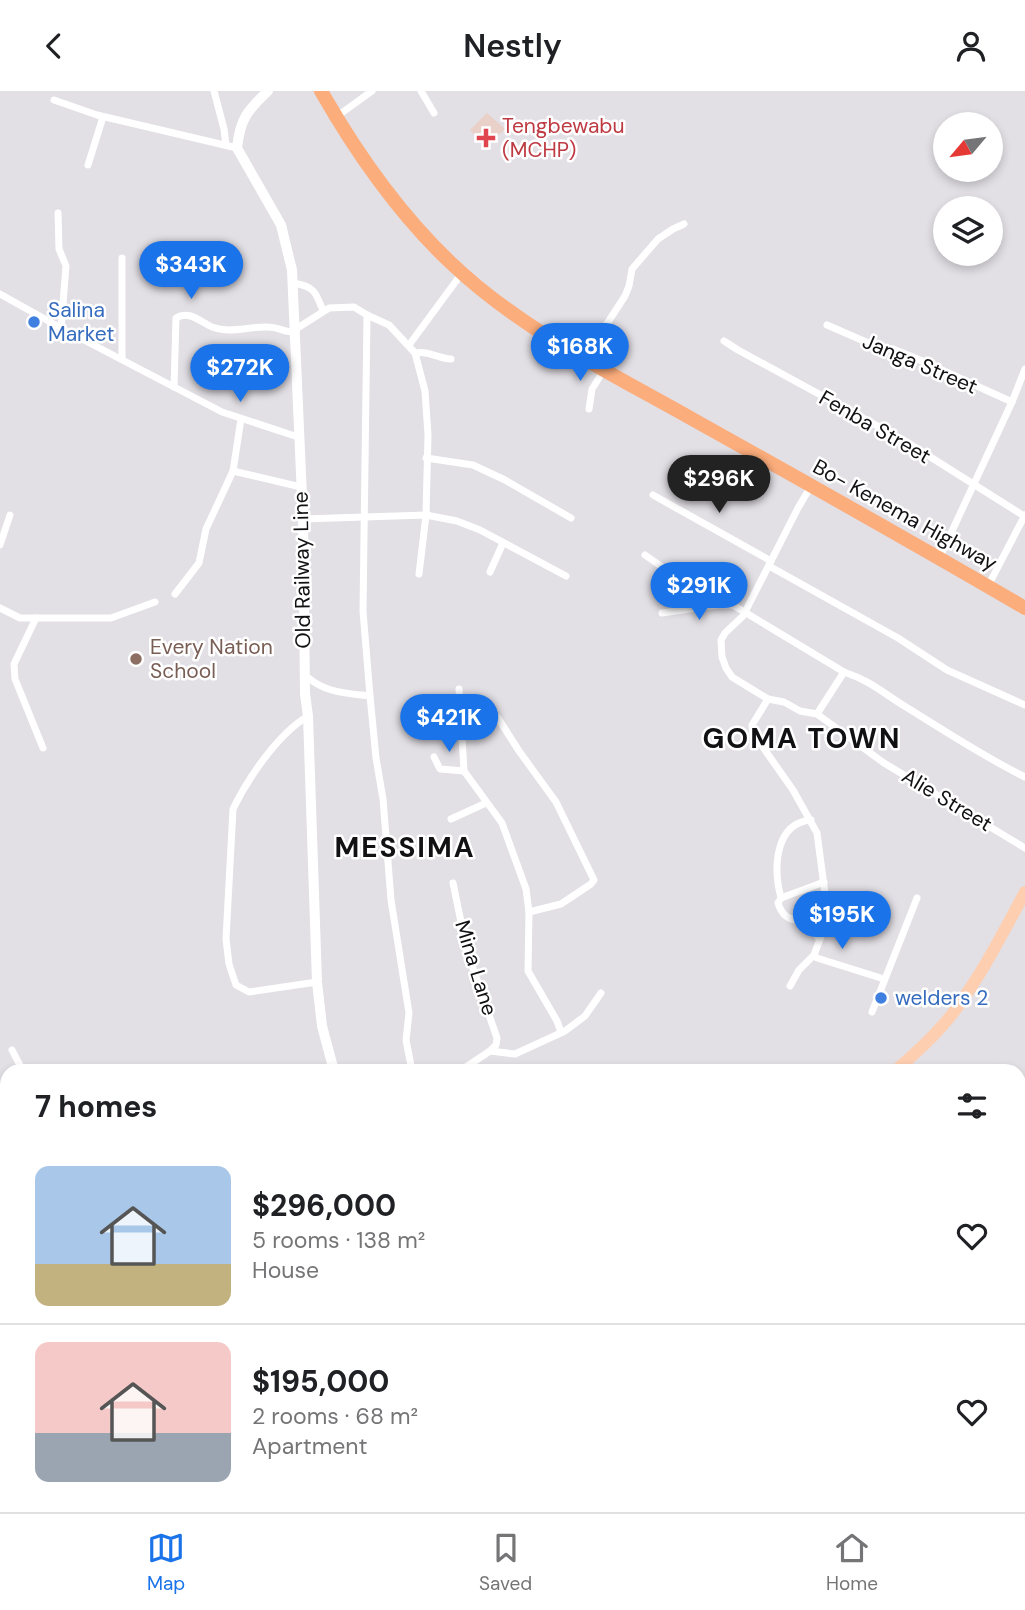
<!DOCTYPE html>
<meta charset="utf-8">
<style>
body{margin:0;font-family:"DM Sans",sans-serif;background:#f6f6f6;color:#202124;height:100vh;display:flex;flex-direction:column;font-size:26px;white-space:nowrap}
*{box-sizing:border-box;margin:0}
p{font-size:23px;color:#757577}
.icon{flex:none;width:38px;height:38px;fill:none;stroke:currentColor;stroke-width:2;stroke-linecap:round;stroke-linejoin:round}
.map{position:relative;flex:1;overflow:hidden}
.sheet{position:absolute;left:0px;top:973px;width:1026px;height:448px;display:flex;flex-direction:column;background:#fff;border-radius:21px 21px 0 0;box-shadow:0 4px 10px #0003}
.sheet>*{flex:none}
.needle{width:46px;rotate:241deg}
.buttons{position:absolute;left:933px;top:21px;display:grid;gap:14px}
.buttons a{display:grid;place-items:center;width:70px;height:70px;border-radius:50%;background:#fff;box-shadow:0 4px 10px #0003;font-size:35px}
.price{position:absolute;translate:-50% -60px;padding:0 16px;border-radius:24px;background:#1a73e8;color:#fff;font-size:23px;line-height:46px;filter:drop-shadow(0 2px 4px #0008)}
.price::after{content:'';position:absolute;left:50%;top:42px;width:21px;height:16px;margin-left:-10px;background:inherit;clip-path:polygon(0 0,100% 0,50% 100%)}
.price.current{background:#222;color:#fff}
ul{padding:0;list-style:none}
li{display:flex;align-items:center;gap:21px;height:175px;padding:0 35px}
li+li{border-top:2px solid #e0e0e0}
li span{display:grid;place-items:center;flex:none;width:196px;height:140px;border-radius:14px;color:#555}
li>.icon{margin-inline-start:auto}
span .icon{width:84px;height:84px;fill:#fffc;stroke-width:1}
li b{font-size:30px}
h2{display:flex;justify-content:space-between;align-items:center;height:84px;padding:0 35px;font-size:30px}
header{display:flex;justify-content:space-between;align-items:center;height:91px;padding:0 35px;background:#fff;font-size:32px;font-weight:600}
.menu{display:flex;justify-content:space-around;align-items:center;height:98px;border-top:2px solid #e0e0e0;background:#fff;font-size:19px;color:#757577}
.menu a{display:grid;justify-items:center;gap:4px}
.menu .current{color:#1a73e8}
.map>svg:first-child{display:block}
.medical{fill:#e9d0c9}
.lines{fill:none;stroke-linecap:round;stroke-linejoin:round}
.street{stroke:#fff;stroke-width:7}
.secondary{stroke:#fff;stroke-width:10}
.primary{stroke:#fdceb0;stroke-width:12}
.highway{stroke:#fcad7c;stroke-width:14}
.health-dot{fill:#e0444e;stroke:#fff;stroke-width:2.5}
.shop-dot{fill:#3f7fe0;stroke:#fff;stroke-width:2.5}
.education-dot{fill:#8d6e63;stroke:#fff;stroke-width:2.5}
.labels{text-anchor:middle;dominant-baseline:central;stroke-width:5;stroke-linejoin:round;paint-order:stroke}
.health-label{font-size:21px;fill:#be3a42;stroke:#fff;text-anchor:start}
.shop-label{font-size:21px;fill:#366cbe;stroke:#fff;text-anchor:start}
.street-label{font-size:21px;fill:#111012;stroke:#fff}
.education-label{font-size:21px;fill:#785e54;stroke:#fff;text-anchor:start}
.district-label{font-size:28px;font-weight:bold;letter-spacing:2px;fill:#111012;stroke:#fff}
</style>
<header><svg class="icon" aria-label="back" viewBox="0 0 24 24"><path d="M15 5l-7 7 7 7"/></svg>Nestly<svg class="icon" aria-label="person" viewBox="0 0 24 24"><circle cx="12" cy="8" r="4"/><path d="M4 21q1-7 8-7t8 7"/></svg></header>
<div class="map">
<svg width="1025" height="1421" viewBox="0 0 1025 1421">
<rect width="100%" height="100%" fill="#e2dfe5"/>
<path class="medical" d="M 487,22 L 505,38 L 485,56 L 470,39 Z"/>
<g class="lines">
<g class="street">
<path d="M 214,0 L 224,38 L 226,54"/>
<path d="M 421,0 L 434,22"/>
<path d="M 54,9 L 97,24 L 237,57"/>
<path d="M 336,26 L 372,0"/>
<path d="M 88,74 L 103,26"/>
<path d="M 58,122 L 59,158 L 66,175 L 61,237"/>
<path d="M 293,192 C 314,195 316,201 323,220"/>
<path d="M 0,203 L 61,237 L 222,321 L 298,346"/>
<path d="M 827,234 L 880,257 L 893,258 L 920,269 L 1012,311 L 939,468"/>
<path d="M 296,238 L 329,217 L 354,216 L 367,224 L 389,234 L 415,262 L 425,300 L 428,344 L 426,424 L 419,483"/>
<path d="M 724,250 L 738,259 L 905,350 L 1024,425"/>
<path d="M 409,254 L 462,182"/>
<path d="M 573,260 L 597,248 L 625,205 L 629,195 L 632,178 L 658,148 L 673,138 L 684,133"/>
<path d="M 415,262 C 429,259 438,268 451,268"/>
<path d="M 122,268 L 122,167"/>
<path d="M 174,296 L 176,227 C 189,219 199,230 212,236 C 230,243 249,235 268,236 C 278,236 286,242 296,241"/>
<path d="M 1012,311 L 1025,278"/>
<path d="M 589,318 L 592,298 L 604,279"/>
<path d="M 426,367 L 473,374 L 505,389 L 571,427"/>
<path d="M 233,380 L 301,396"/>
<path d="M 811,395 L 798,417 L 743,525 L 725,542 L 721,549 L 722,566 L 726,577 L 732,586 L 768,608 L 784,611 L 800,620 L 817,623 L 884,672 L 1025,757"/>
<path d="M 653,404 L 771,470"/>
<path d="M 303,428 L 426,424 L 457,430 L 480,439 L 566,485"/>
<path d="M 0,454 L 10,424"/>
<path d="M 645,464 L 675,485 L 703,496 L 844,581"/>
<path d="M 769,475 L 898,547 L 947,579 L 1025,614"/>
<path d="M 490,481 L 503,452"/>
<path d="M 988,495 L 1025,424"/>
<path d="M 175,503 L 199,472 L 206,438 L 233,380 L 241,328"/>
<path d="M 0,517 L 20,527 L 111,527 L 155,511"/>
<path d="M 662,522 L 717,514 L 734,514"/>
<path d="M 36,527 L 14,573 L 15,588 L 43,657"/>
<path d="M 305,584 C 324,602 346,602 370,605 L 363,520 L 367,224"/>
<path d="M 459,598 L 464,680 L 502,732 L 526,798 L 529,821 L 528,880 L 557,930 L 561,941"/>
<path d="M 370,605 L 376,667 L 383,708 L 391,809 L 409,922 L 406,949 L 412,980"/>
<path d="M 768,608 L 752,634 L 753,642 L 793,699 L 817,742 L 826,810 L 824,837 L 814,864 L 817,867 L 884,888"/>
<path d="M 817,623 L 844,581 C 871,590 883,602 906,616 C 945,640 984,666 1025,686"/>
<path d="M 308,625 C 278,643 248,687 233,718 L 226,848 L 229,873 L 236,894 L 249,901 L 317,891"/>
<path d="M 498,627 L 519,660 L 556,711 L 594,789 L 591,793 L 561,813 L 529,821"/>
<path d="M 434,666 L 440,678 L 464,680"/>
<path d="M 451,728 L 486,712"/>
<path d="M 824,791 L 781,807 L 778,812 C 785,836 809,831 825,820"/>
<path d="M 453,792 L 467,860 L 497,947 L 496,954 L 490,960"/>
<path d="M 781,807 C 773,780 774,732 811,729"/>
<path d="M 803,830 L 820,848"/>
<path d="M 790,895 L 799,879 L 814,864"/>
<path d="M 872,921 L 917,807"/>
<path d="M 12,959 L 23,980"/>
<path d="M 460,980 L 490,960 L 515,963 L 565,940 L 585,925 L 601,902"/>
<path d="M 1018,989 L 1020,989"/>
<path d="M 0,1109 L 7,1110"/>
<path d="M 1018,1159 L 1025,1155"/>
<path d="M 1018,1235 L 1025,1231"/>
<path d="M 0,1274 L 7,1272"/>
<path d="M 1018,1306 L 1025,1302"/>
<path d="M 1018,1378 L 1025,1374"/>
<path d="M 321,1414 L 328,1421"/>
<path d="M 671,1414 L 676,1421"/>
<path d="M 1006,1414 L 1011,1421"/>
<path d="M 137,1421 L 145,1414"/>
<path d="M 250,1421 L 255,1414"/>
<path d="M 434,1421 L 444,1414"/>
<path d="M 536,1421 L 547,1414"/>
<path d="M 644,1421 L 655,1414"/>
<path d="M 747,1421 L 758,1414"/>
<path d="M 847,1421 L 859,1414"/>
<path d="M 956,1421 L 966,1414"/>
</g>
<g class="secondary">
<path d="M 268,0 C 247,20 240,28 237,57 L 281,134 L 292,179 L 303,428 L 305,603 L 308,625 L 317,891 L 322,935 L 334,980"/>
<path d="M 383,1421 L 386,1414"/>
</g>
<g class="primary">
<path d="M 895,980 C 916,962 936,944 953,922 C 981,885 1003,842 1025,801"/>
<path d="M 355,1421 L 361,1414"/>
</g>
<path class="highway" d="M 321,0 C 357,63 398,122 451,172 C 521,239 611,282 694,329 C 805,391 916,453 1025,517"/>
</g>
<path class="health-dot" d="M482.5 36.5h7v7h7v7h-7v7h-7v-7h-7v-7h7z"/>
<g class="shop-dot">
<circle cx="34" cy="231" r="7"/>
<circle cx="881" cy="907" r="7"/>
</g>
<circle class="education-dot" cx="136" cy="568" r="7"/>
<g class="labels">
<g class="health-label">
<text x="502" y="35">Tengbewabu<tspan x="502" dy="24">(MCHP)</tspan></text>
</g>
<g class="shop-label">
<text x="48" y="219">Salina<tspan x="48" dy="24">Market</tspan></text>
<text x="895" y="907">welders 2</text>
</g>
<g class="street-label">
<text transform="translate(920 273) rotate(23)">Janga Street</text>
<text transform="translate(875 336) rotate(30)">Fenba Street</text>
<text transform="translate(905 424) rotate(29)">Bo- Kenema Highway</text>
<text transform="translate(302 479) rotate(-91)">Old Railway Line</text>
<text transform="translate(947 709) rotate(31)">Alie Street</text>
<text transform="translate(476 877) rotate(73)">Mina Lane</text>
</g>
<g class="education-label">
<text x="150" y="556">Every Nation<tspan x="150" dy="24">School</tspan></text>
</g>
<g class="district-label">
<text x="802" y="647">GOMA TOWN</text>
<text x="405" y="756">MESSIMA</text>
</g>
</g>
</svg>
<div class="buttons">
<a><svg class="needle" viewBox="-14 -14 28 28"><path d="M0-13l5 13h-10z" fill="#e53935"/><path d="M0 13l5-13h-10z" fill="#757577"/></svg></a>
<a><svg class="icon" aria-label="layers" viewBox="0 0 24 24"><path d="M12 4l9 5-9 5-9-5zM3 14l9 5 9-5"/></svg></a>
</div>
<b class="price" style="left:191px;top:210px">$343K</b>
<b class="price" style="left:580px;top:292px">$168K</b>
<b class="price" style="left:240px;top:313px">$272K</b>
<b class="price current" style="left:719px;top:424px">$296K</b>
<b class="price" style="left:699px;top:531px">$291K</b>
<b class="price" style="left:449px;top:663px">$421K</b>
<b class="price" style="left:842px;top:860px">$195K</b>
<section class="sheet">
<h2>7 homes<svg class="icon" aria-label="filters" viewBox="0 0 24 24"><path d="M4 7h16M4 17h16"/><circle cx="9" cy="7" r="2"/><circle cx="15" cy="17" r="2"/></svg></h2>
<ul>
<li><span style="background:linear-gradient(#a9c7e8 70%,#c2b280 0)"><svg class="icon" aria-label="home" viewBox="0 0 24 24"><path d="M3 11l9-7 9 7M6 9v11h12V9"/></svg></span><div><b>$296,000</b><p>5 rooms · 138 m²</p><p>House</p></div><svg class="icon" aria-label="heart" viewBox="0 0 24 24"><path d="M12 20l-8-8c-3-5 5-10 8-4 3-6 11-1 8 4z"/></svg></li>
<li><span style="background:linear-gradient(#f6c9c9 65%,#9aa5b1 0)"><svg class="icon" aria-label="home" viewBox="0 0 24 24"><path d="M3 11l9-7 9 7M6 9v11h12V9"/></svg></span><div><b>$195,000</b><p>2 rooms · 68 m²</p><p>Apartment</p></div><svg class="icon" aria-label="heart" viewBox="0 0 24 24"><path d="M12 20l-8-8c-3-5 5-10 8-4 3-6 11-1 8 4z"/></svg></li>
</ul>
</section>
</div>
<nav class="menu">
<a class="current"><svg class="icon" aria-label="map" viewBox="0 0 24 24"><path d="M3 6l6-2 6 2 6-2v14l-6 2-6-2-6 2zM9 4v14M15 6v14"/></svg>Map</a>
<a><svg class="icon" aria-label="saved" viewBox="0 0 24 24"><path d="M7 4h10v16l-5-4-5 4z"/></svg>Saved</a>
<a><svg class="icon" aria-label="home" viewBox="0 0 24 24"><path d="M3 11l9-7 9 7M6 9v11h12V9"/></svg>Home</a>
</nav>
